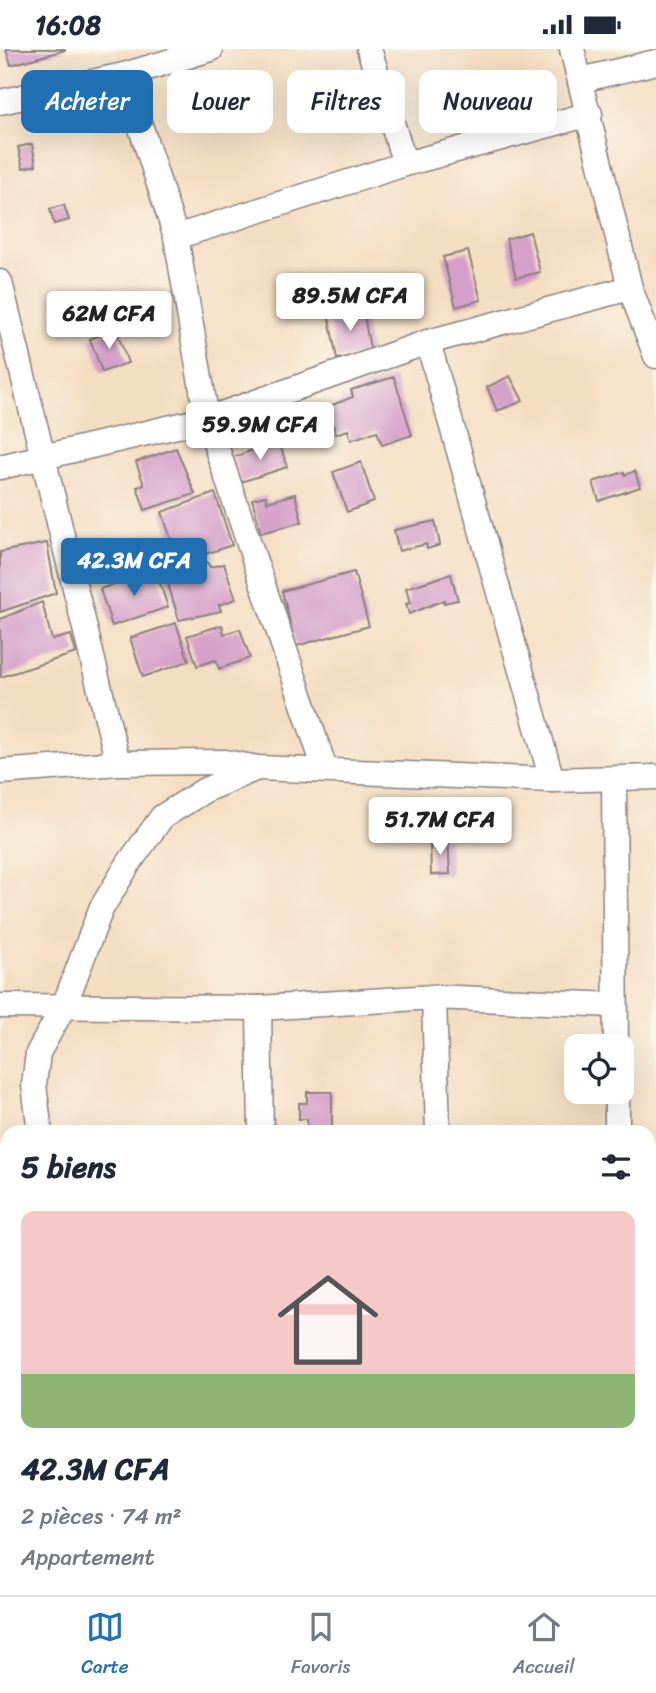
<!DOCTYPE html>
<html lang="fr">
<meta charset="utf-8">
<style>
body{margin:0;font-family:Sriracha,sans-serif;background:#f2f2f3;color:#1f2937;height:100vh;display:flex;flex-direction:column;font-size:26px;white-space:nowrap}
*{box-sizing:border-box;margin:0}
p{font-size:23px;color:#747a83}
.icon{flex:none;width:38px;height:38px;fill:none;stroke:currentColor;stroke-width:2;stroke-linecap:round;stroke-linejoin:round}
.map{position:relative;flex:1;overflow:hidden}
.side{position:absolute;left:0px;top:1076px;width:656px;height:471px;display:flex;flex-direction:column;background:#fff;border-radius:21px 21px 0 0;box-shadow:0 7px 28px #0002}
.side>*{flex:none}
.hud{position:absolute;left:21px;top:21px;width:614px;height:63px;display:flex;gap:14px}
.controls{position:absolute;left:564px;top:985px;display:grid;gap:14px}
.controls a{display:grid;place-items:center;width:70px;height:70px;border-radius:14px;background:#fff;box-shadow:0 7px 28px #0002;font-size:35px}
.price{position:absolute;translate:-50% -60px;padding:0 16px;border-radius:7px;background:#fff;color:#222;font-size:23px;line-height:46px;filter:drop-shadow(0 2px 4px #0008)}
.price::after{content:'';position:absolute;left:50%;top:42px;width:21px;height:16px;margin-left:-10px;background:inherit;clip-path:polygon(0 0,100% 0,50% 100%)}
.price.active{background:#1f6fb2;color:#fff}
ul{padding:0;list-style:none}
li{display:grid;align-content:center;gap:14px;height:371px;padding:0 21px}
li span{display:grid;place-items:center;height:217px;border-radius:14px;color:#555}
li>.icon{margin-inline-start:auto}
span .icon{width:126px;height:126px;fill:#fffc;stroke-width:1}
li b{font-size:30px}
h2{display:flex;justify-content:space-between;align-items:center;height:84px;padding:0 21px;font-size:30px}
.chip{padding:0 24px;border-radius:14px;background:#fff;box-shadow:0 7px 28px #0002;font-size:24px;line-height:63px}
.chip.active{background:#1f6fb2;color:#fff}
.status{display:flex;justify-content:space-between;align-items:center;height:49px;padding:0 35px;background:#fff;direction:ltr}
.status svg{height:19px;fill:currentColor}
.menu{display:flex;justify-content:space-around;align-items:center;height:98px;border-top:2px solid #e0e1e3;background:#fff;font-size:19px;color:#747a83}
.menu a{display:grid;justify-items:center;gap:4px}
.menu .active{color:#1f6fb2}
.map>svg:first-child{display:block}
.building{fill:#d49fc9}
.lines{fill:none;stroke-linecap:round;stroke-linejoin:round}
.minor-casing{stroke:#8b807e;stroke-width:27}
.minor{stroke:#fff;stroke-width:24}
</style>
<div class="status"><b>16:08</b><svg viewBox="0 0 49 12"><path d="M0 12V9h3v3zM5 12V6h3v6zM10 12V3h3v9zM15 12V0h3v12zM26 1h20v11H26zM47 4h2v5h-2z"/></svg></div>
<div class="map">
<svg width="656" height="1546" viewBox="0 0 656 1546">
<rect width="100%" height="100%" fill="#fbf7ec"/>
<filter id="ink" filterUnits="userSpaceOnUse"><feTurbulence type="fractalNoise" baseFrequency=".0143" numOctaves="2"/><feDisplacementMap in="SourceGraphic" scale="14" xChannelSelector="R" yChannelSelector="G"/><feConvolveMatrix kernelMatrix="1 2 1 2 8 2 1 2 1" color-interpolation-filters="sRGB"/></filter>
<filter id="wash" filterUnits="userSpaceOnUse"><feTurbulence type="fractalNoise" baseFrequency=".00686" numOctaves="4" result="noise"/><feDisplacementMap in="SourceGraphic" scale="28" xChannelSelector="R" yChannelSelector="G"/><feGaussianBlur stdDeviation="1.57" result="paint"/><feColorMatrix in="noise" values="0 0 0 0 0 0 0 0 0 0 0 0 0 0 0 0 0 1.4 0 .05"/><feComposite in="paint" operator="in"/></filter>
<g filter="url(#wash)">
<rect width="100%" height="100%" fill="#f4dec2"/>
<g id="blocks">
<g class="building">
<path d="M 6,0 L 65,0 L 65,1 L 11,16 Z"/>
<path d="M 32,95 L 36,116 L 23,119 L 18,98 Z"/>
<path d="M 64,156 L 69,171 L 54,175 L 50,160 Z"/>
<path d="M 530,183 L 540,223 L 516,229 L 506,190 Z"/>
<path d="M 468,202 L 481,251 L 456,258 L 443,208 Z"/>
<path d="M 362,257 L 371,304 L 337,310 L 328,264 Z"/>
<path d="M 116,280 L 128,314 L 102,323 L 90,290 Z"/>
<path d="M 510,327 L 523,352 L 497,362 L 487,338 Z"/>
<path d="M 394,328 L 412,386 L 382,396 L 377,382 L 351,391 L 348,381 L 336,385 L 327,358 L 353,348 L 351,341 Z"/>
<path d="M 279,392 L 287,418 L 241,433 L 233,408 Z"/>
<path d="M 176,399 L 195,445 L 145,461 L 137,438 L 144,436 L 136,413 Z"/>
<path d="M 361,413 L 374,453 L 347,463 L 333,423 Z"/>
<path d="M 635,422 L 640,438 L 599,452 L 593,433 L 624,423 L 625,426 Z"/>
<path d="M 215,444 L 232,496 L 179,514 L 162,463 Z"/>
<path d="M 295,445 L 302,473 L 261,484 L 252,450 L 266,447 L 267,453 Z"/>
<path d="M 435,472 L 440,496 L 427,500 L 426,495 L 399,502 L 394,481 Z"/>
<path d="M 47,494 L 56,544 L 0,563 L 0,503 Z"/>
<path d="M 207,513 L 210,518 L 224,515 L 236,550 L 219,556 L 221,562 L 179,571 L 166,528 Z"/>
<path d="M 155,521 L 168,558 L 112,577 L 100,540 Z"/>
<path d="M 354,523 L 369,577 L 296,597 L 282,542 Z"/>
<path d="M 451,525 L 458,551 L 444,554 L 444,551 L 409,565 L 406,555 L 410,554 L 406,539 Z"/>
<path d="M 42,553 L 52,591 L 71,586 L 76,604 L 1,628 L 0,570 Z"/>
<path d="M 176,574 L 189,612 L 143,628 L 130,589 Z"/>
<path d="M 222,576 L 224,585 L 240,580 L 250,609 L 219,620 L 216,611 L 197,617 L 187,587 Z"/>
<path d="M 448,789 L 450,825 L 431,826 L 430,790 Z"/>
<path d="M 307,1043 L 332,1043 L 332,1083 L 307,1083 L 307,1070 L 299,1070 L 299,1054 L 307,1054 Z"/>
</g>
</g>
</g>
<g filter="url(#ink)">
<use href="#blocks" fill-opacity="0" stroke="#8b807e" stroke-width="2"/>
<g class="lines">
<g class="minor-casing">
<g id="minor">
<path d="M 369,0 L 405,115"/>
<path d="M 572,0 L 630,239 L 656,307"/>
<path d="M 124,26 L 176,188 L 207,370 L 325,720"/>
<path d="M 581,31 L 656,13"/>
<path d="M 0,53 L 124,26 L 211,0"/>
<path d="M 176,188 L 405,115 L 590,65"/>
<path d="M 0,233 L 118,714"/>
<path d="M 428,293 L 552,731"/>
<path d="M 0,418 L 207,370 L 428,293 L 630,239"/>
<path d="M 0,723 L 118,714 L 225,713 L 258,719 L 552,731 L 656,728"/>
<path d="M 614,730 L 616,998"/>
<path d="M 434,948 L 438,1083"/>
<path d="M 0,957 L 259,959 L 434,948 L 615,956"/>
<path d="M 259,959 L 261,1083"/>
<path d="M 617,1043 L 617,1083"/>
<path d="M 40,1083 L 34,1036 L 38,1004 L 64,957 L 101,860 L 129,814 L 162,768 L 205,741 L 257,719"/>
<path d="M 649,1146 L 656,1146"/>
<path d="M 0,1157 L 7,1157"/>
<path d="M 0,1369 L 7,1368"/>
<path d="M 649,1369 L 656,1369"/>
<path d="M 426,1546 L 427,1540"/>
</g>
</g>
<use href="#minor" class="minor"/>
</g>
</g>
</svg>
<div class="controls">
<a><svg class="icon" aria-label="locate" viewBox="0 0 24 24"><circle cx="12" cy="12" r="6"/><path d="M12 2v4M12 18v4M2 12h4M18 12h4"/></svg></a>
</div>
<b class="price" style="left:350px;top:284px">89.5M CFA</b>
<b class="price" style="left:109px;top:302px">62M CFA</b>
<b class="price" style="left:260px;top:413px">59.9M CFA</b>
<b class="price active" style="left:134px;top:549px">42.3M CFA</b>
<b class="price" style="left:440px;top:808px">51.7M CFA</b>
<div class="hud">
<a class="chip active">Acheter</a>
<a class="chip">Louer</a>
<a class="chip">Filtres</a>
<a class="chip">Nouveau</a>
</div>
<section class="side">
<h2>5 biens<svg class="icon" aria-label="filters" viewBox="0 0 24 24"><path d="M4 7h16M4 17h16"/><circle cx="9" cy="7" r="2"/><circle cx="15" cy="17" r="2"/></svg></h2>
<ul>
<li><span style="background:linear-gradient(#f6c9c9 75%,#8fb573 0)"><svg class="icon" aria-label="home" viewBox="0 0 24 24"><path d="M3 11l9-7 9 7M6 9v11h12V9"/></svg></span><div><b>42.3M CFA</b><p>2 pièces · 74 m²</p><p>Appartement</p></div></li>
</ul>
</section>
</div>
<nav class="menu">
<a class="active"><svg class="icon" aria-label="map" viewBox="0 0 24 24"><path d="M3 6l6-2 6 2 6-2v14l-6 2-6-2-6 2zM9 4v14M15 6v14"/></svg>Carte</a>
<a><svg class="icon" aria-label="saved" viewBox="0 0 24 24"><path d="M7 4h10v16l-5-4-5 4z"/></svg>Favoris</a>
<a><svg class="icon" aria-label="home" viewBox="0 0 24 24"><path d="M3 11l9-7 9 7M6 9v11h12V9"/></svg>Accueil</a>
</nav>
